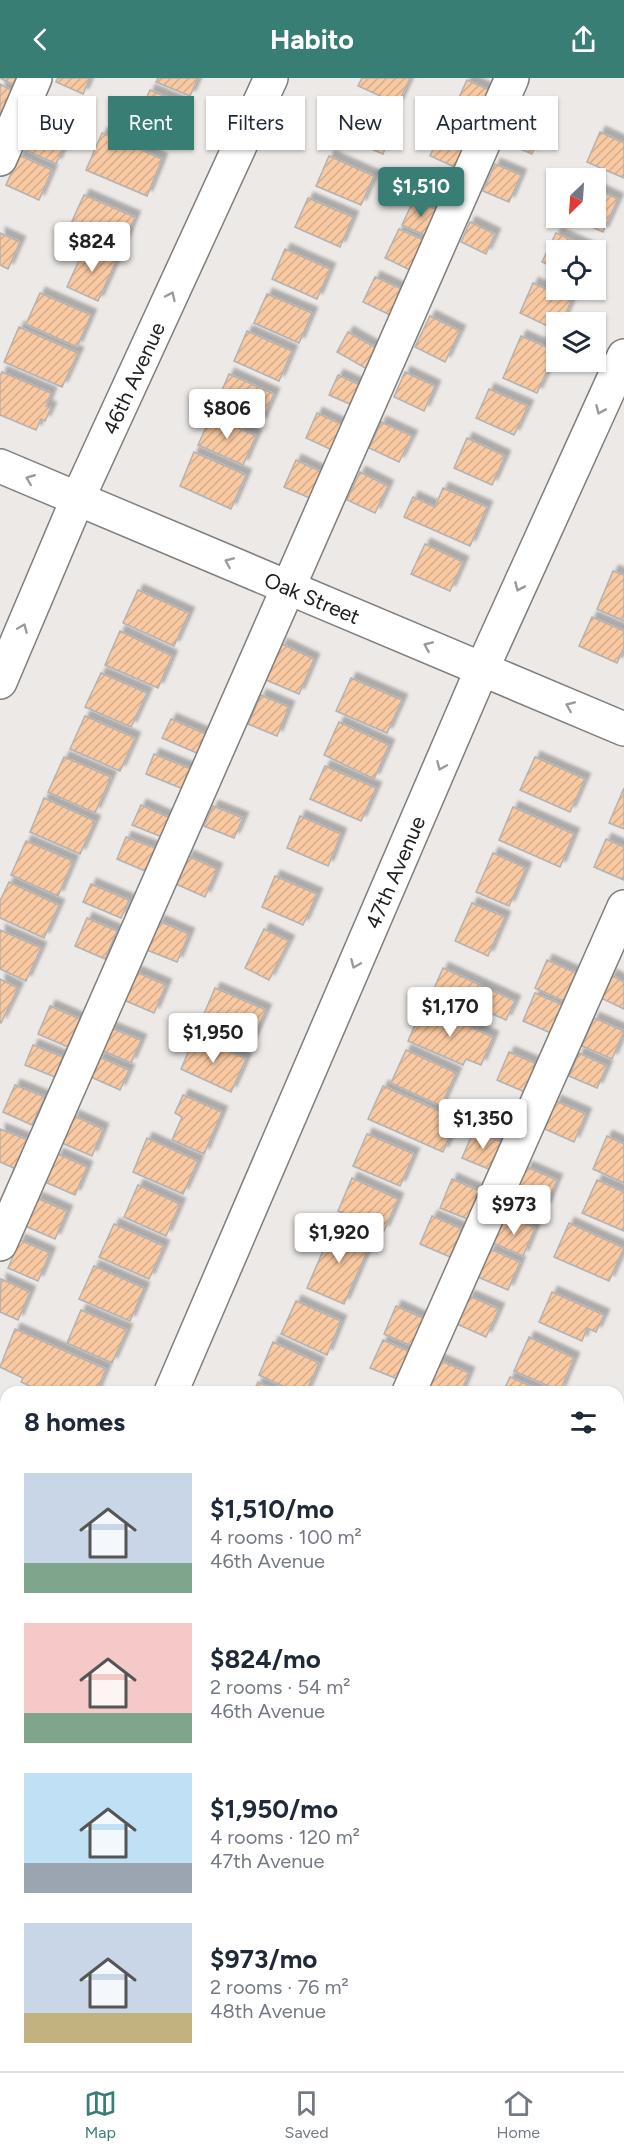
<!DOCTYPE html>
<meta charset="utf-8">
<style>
body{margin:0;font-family:Figtree,sans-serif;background:#f2f2f3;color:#1f2937;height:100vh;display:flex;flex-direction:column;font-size:22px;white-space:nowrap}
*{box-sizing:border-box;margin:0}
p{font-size:20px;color:#747a83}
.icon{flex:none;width:33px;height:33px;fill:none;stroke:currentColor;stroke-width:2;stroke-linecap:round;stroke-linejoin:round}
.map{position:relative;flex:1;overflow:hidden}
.panel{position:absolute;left:0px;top:1308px;width:624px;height:686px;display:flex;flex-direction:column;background:#fff;border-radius:18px 18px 0 0;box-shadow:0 2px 4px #0004}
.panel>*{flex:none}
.guide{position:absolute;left:18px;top:18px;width:588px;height:54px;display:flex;gap:12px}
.needle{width:39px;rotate:205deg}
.controls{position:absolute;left:546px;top:90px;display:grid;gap:12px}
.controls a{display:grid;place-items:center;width:60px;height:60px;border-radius:0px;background:#fff;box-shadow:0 2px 4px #0004;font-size:30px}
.price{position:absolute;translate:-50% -51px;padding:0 14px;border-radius:6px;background:#fff;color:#222;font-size:20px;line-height:39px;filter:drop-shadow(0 2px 3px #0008)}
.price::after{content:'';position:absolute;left:50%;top:36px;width:18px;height:14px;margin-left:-9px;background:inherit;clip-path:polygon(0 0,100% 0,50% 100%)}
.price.on{background:#387e75;color:#fff}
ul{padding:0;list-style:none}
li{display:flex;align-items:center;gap:18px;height:150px;padding:0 24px}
li span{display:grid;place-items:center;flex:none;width:168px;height:120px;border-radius:0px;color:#555}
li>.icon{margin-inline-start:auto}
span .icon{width:72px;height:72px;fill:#fffc;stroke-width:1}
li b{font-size:26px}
h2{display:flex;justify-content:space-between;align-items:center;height:72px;padding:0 24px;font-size:26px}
.tag{padding:0 21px;border-radius:0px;background:#fff;box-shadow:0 2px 4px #0004;font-size:21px;line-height:54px}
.tag.on{background:#387e75;color:#fff}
header{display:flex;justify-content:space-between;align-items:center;height:78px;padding:0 24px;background:#387e75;color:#fff;font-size:27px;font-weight:700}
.tabs{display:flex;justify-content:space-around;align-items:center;height:84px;border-top:2px solid #e0e1e3;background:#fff;font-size:16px;color:#747a83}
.tabs a{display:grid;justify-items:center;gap:3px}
.tabs .on{color:#387e75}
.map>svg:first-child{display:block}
.building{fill:url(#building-hatch);stroke:#b4b2b0;stroke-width:1.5;filter:url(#shadow)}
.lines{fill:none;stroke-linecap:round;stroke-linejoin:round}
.minor-casing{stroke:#807e7c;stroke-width:36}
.minor{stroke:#fff;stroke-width:33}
.oneway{stroke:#9b9b9a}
.labels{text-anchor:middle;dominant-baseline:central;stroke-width:4.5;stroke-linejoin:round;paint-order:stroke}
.street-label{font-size:21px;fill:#21201f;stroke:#ece9e7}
</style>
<header><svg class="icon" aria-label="back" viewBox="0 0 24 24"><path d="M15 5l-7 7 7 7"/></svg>Habito<svg class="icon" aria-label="share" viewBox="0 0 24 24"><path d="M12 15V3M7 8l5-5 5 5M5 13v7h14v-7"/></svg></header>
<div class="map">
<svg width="624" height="1993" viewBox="0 0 624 1993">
<defs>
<pattern id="building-hatch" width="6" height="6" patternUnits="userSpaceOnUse" patternTransform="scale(1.5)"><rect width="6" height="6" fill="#f9c9a2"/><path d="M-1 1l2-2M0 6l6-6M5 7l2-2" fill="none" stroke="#d5ac8b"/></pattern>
<filter id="shadow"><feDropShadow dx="5.5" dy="-5.5" stdDeviation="1.5" flood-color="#0004"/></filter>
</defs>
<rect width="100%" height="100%" fill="#ece9e7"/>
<g class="building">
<path d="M 0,0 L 22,0 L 18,9 Z"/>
<path d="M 58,0 L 90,0 L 83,16 L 56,4 Z"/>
<path d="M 158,0 L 198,0 L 190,18 L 156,4 Z"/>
<path d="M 362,0 L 410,0 L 398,26 L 358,8 Z"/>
<path d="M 467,2 L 494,14 L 483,38 L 456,26 Z"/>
<path d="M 0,6 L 15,14 L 3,39 L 0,37 Z"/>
<path d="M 150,12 L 184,26 L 166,68 L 132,54 Z"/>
<path d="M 350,27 L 395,46 L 383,76 L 337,57 Z"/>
<path d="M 513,42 L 541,54 L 532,76 L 504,64 Z"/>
<path d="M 40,45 L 68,58 L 56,86 L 28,73 Z"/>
<path d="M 442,52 L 471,64 L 459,91 L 430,78 Z"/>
<path d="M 600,54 L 624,65 L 624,100 L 587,84 Z"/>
<path d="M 102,55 L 162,81 L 147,118 L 86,92 Z"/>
<path d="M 19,77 L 52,92 L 39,122 L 6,107 Z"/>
<path d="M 329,78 L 374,98 L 361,127 L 316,108 Z"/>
<path d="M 495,86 L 521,97 L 509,124 L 483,113 Z"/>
<path d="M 596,111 L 618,121 L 603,154 L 572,140 L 596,140 Z"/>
<path d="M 84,117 L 135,139 L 120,173 L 69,150 Z"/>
<path d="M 308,120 L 353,139 L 340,169 L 295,149 Z"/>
<path d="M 414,121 L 441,134 L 429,159 L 402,147 Z"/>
<path d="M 470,144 L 495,156 L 486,176 L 461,164 Z"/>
<path d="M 399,151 L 428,164 L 414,194 L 385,180 Z"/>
<path d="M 0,155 L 20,164 L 8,191 L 0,187 Z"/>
<path d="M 556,155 L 594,172 L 556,172 L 556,191 L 542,184 Z"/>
<path d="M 86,167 L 117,181 L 98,223 L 67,209 Z"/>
<path d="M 285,171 L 330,191 L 317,221 L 272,201 Z"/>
<path d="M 375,199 L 404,212 L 392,238 L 363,224 Z"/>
<path d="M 533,205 L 571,223 L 562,244 L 556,244 L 556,252 L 520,235 Z"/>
<path d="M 40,215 L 91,237 L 77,269 L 26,246 Z"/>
<path d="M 267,216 L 312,235 L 299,265 L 254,245 Z"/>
<path d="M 430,238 L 460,253 L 445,284 L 415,269 Z"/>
<path d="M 19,249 L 78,275 L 62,309 L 4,284 Z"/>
<path d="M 247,253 L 292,273 L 279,303 L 234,283 Z"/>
<path d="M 348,254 L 378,271 L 367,291 L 337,274 Z"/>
<path d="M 521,258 L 556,273 L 537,315 L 503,300 Z"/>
<path d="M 2,294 L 51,315 L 46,328 L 51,330 L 45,343 L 41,341 L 36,352 L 0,337 L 0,298 Z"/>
<path d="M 405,294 L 435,308 L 424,333 L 394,319 Z"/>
<path d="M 229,296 L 274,316 L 261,345 L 216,326 Z"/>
<path d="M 338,297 L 360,307 L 352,327 L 329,317 Z"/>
<path d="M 489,311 L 528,328 L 514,357 L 476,340 Z"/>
<path d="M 317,335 L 345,348 L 334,373 L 306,360 Z"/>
<path d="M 211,338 L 256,358 L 243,387 L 198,367 Z"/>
<path d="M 381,344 L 412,358 L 399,384 L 369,370 Z"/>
<path d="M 467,360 L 505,378 L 492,407 L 454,390 Z"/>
<path d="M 194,374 L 246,397 L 231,431 L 180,408 Z"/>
<path d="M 296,382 L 324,395 L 312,421 L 284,409 Z"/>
<path d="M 360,394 L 388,408 L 375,435 L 347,422 Z"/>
<path d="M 443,410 L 487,429 L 470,468 L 404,439 L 413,419 L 435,429 Z"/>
<path d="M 425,466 L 463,484 L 450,513 L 411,496 Z"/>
<path d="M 613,493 L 624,497 L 624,543 L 597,531 Z"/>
<path d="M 138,512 L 189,535 L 174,568 L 123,545 Z"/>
<path d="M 592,539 L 624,553 L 624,569 L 617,585 L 579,568 Z"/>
<path d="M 120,553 L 172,578 L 158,610 L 105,587 Z"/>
<path d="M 282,566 L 314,581 L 299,616 L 266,602 Z"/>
<path d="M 101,595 L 147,615 L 131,649 L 85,629 Z"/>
<path d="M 351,600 L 402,622 L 387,655 L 336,633 Z"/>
<path d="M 261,617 L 289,629 L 277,658 L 248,646 Z"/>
<path d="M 85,638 L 135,660 L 120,693 L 70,671 Z"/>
<path d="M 171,641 L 208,657 L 199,676 L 162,660 Z"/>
<path d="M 339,644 L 389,667 L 374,701 L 324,677 Z"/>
<path d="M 154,676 L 191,691 L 183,711 L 146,696 Z"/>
<path d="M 64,679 L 111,699 L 95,735 L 48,714 Z"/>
<path d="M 535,679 L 585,701 L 570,734 L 520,712 Z"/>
<path d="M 325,688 L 376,710 L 361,743 L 310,721 Z"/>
<path d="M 624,710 L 624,751 L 609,745 Z"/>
<path d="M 44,720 L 95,743 L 80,776 L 30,754 Z"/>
<path d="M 141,727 L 170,740 L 162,759 L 132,747 Z"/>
<path d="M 213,728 L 243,740 L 234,760 L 204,748 Z"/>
<path d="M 513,729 L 574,756 L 560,789 L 499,762 Z"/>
<path d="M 300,738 L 341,756 L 328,788 L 287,770 Z"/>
<path d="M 126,759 L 155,770 L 145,793 L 117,781 Z"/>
<path d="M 606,761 L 624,769 L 624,802 L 594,789 Z"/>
<path d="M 26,763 L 73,783 L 58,818 L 11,797 Z"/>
<path d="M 493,775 L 526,790 L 509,828 L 476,814 Z"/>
<path d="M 188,778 L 217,791 L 205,819 L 176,806 Z"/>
<path d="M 275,798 L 317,816 L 303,847 L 262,829 Z"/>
<path d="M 9,804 L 59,827 L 44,860 L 0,840 L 0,823 Z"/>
<path d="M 91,806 L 129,822 L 121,840 L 83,824 Z"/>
<path d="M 472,825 L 505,839 L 488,878 L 455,863 Z"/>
<path d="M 87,840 L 117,853 L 105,881 L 75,868 Z"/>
<path d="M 159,843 L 189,856 L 177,884 L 147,872 Z"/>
<path d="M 264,851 L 289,863 L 269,902 L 245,890 Z"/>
<path d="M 0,852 L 41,870 L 26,903 L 0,891 Z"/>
<path d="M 547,882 L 576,895 L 564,923 L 535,910 Z"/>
<path d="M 443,890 L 515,923 L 506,942 L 481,931 L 475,943 L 429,922 Z"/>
<path d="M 136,894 L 166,907 L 154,935 L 124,922 Z"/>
<path d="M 611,897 L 624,904 L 624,931 L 601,920 Z"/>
<path d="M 0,901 L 18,910 L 1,945 L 0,944 Z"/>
<path d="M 215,910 L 266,932 L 251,965 L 201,943 Z"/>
<path d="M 535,915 L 565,928 L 553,956 L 523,943 Z"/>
<path d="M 50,928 L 80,941 L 68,969 L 38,956 Z"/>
<path d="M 423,929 L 493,959 L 481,987 L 466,981 L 463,987 L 408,963 Z"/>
<path d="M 594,940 L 624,953 L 612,981 L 582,968 Z"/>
<path d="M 111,950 L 141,962 L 131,985 L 101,972 Z"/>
<path d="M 195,958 L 246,981 L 231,1014 L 181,991 Z"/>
<path d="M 33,967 L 63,979 L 55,999 L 25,987 Z"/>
<path d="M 406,972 L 456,995 L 441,1028 L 391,1005 Z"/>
<path d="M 509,974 L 539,987 L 527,1015 L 497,1002 Z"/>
<path d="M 579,975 L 607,988 L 597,1010 L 569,998 Z"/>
<path d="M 99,979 L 129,992 L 120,1012 L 91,999 Z"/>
<path d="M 15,1007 L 45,1019 L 32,1047 L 3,1034 Z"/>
<path d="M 383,1008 L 457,1041 L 443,1074 L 368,1041 Z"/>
<path d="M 183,1017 L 222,1034 L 204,1076 L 172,1062 L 182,1039 L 175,1035 Z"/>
<path d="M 556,1023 L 586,1036 L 574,1064 L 545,1051 Z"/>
<path d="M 74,1038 L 103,1051 L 92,1078 L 62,1065 Z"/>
<path d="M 0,1051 L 28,1062 L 16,1091 L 0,1084 Z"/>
<path d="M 474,1052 L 504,1065 L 491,1092 L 462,1080 Z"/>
<path d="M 367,1056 L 414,1076 L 400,1108 L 353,1088 Z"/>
<path d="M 607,1058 L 624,1066 L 624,1105 L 593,1091 Z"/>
<path d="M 147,1060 L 198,1083 L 183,1116 L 133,1094 Z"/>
<path d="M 58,1076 L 87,1089 L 75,1117 L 45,1104 Z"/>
<path d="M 527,1089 L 557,1102 L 545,1130 L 515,1117 Z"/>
<path d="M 352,1100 L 398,1121 L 384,1153 L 338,1133 Z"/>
<path d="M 452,1101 L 482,1114 L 470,1142 L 440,1130 Z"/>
<path d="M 597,1102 L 624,1114 L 624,1153 L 582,1135 Z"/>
<path d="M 138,1107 L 180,1126 L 166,1158 L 124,1139 Z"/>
<path d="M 37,1120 L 67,1133 L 55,1161 L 25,1148 Z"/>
<path d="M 505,1137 L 535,1150 L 523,1178 L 493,1165 Z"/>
<path d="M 432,1138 L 462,1151 L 450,1179 L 420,1166 Z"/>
<path d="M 335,1145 L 372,1162 L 344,1226 L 307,1210 Z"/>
<path d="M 569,1145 L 624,1170 L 609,1203 L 554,1179 Z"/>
<path d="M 114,1146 L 164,1168 L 149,1201 L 99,1179 Z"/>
<path d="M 20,1162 L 50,1175 L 38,1203 L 8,1190 Z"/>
<path d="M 490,1171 L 520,1184 L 508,1212 L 478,1199 Z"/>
<path d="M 94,1188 L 144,1210 L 130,1243 L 79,1221 Z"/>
<path d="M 1,1201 L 30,1214 L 18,1242 L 0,1234 Z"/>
<path d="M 552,1214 L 604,1237 L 596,1254 L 587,1250 L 582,1263 L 539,1244 Z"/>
<path d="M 469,1218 L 499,1231 L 486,1259 L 457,1246 Z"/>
<path d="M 296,1223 L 341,1243 L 327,1277 L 281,1256 Z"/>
<path d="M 396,1228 L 425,1241 L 414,1269 L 384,1256 Z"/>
<path d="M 81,1232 L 127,1252 L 112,1285 L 67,1265 Z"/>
<path d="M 15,1251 L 106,1291 L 96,1314 L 56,1314 L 49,1311 L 48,1314 L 42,1314 L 21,1304 L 23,1300 L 0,1289 Z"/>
<path d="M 529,1259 L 574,1280 L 560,1313 L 514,1293 Z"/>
<path d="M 383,1262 L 412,1275 L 400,1302 L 370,1290 Z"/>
<path d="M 273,1264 L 319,1285 L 306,1314 L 296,1314 L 259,1297 Z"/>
<path d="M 439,1282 L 469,1295 L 461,1314 L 436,1314 L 427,1310 Z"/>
<path d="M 510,1299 L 544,1314 L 503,1314 Z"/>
<path d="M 258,1304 L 279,1314 L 253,1314 Z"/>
<path d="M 0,1417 L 6,1420 L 6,1480 L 0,1477 Z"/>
<path d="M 0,1498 L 6,1500 L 6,1524 L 1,1534 Z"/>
<path d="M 618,1679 L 624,1681 L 624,1719 L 618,1717 Z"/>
<path d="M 618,1809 L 624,1812 L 624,1838 L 618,1835 Z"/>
<path d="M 0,1905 L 6,1908 L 6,1946 L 0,1943 Z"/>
<path d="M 624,1948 L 624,1970 L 618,1967 L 618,1960 Z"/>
<path d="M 0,1951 L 6,1953 L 6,1988 L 25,1988 L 23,1993 L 10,1993 L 0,1989 Z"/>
<path d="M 61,1988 L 69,1988 L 82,1993 L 59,1993 Z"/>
<path d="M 132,1988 L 164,1988 L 162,1993 L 130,1993 Z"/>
<path d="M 227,1988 L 266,1988 L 263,1993 L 240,1993 Z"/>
<path d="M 441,1988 L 489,1988 L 486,1993 L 439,1993 Z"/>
</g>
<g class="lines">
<g class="minor-casing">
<g id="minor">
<path d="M 0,81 L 35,0"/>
<path id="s1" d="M 0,388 L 624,651"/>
<path id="s2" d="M 0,604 L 78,420 L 271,0"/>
<path d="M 0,1166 L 512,0"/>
<path id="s3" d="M 171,1314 L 482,591 L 624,278"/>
<path d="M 409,1314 L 624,829"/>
<path d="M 0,1351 L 6,1353"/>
<path d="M 618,1383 L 624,1370"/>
<path d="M 618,1610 L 624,1612"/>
<path d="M 0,1703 L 6,1689"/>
<path d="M 618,1920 L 624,1907"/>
<path d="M 109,1993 L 111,1988"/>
<path d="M 345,1993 L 348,1988"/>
<path d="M 585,1993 L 588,1988"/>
</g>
</g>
<use href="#minor" class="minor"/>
</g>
<defs><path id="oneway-chevron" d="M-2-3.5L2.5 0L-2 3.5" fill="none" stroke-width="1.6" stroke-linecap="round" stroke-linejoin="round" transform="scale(1.5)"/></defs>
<g class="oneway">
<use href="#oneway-chevron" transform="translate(171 218) rotate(-65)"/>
<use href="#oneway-chevron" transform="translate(600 332) rotate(114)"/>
<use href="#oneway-chevron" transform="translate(30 401) rotate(-158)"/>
<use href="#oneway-chevron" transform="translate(229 484) rotate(-157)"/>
<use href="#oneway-chevron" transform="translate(519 509) rotate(114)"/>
<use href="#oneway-chevron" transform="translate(23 550) rotate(-67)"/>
<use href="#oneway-chevron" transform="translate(428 568) rotate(-157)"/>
<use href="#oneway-chevron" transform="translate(570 628) rotate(-157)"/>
<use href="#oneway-chevron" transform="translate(441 688) rotate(113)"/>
<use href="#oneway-chevron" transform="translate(355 886) rotate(113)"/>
</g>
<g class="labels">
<g class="street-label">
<text stroke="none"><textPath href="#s2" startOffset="332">46th Avenue</textPath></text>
<text stroke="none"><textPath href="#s1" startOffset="339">Oak Street</textPath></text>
<text stroke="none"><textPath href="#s3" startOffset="566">47th Avenue</textPath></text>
</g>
</g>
</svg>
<div class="controls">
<a><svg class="needle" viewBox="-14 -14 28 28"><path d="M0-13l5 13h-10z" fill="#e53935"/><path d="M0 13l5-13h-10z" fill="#747a83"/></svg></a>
<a><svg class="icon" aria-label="locate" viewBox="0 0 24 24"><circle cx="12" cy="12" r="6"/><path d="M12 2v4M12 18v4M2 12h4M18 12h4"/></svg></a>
<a><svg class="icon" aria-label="layers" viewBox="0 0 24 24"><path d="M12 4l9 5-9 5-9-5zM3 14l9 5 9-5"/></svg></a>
</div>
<b class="price on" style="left:421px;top:140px">$1,510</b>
<b class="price" style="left:92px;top:195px">$824</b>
<b class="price" style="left:227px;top:362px">$806</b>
<b class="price" style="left:450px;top:960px">$1,170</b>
<b class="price" style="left:213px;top:986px">$1,950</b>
<b class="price" style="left:483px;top:1072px">$1,350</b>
<b class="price" style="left:514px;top:1158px">$973</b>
<b class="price" style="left:339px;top:1186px">$1,920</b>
<div class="guide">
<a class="tag">Buy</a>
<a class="tag on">Rent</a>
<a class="tag">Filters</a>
<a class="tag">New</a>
<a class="tag">Apartment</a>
</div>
<section class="panel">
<h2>8 homes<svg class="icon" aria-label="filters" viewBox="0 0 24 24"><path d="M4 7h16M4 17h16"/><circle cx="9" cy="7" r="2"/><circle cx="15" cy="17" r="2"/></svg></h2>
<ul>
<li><span style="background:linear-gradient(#c9d6e8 75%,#7fa58c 0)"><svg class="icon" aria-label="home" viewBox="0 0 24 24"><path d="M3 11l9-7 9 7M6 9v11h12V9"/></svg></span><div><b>$1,510/mo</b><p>4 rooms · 100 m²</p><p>46th Avenue</p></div></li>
<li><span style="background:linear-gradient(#f6c9c9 75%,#7fa58c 0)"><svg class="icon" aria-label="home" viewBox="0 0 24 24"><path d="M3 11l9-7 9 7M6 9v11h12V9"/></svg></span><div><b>$824/mo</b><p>2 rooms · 54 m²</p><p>46th Avenue</p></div></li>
<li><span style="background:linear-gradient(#bfe0f5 75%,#9aa5b1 0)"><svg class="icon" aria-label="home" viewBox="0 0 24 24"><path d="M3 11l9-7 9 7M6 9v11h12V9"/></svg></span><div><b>$1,950/mo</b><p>4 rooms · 120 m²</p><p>47th Avenue</p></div></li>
<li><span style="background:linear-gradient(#c9d6e8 75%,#c2b280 0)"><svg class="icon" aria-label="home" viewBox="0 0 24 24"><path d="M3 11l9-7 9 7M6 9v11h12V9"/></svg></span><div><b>$973/mo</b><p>2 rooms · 76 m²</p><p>48th Avenue</p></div></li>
</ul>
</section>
</div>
<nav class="tabs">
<a class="on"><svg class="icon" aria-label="map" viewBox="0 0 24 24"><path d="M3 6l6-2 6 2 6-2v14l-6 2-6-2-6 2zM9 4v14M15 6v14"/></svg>Map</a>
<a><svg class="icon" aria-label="saved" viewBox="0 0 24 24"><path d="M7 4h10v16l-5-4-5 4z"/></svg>Saved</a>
<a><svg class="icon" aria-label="home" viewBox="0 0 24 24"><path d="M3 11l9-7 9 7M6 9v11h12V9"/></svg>Home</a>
</nav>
